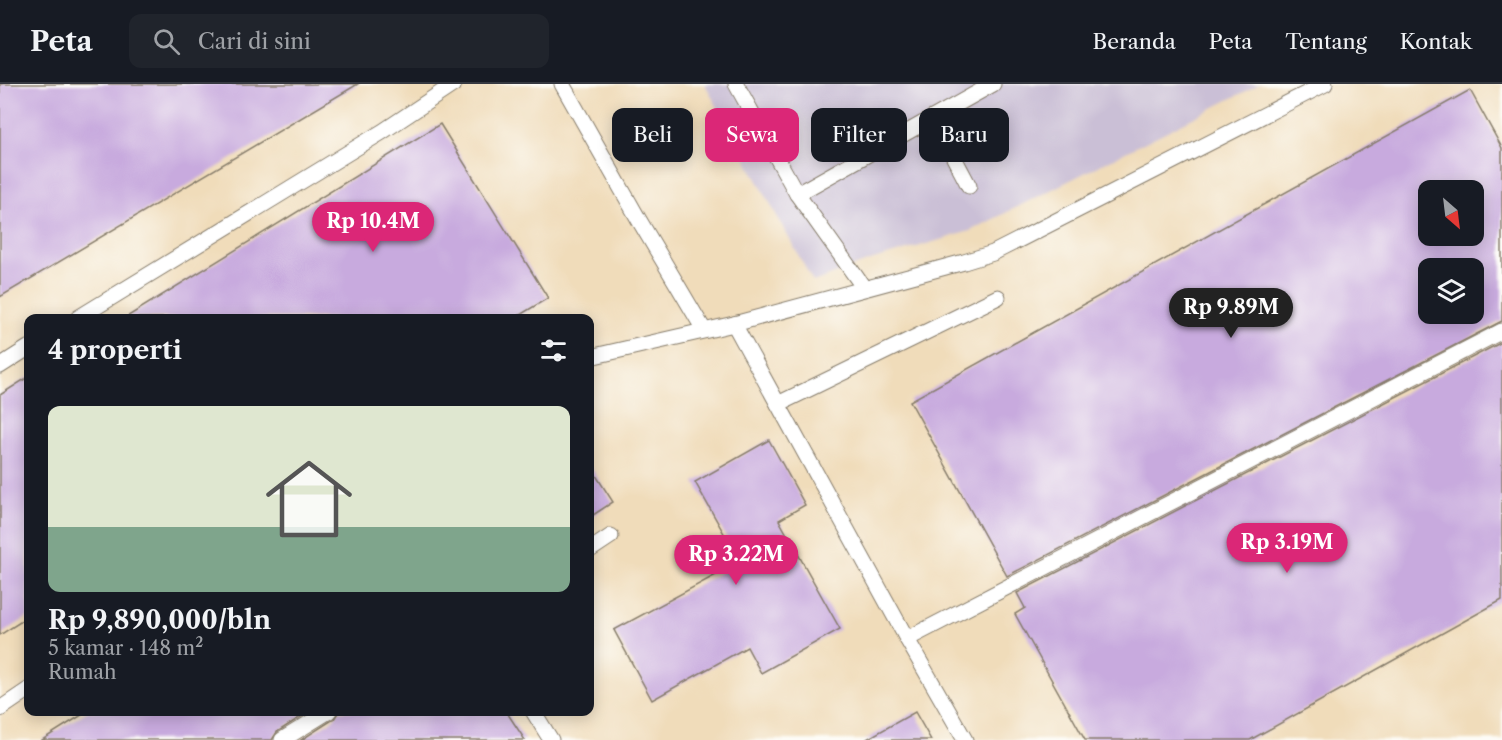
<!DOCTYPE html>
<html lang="id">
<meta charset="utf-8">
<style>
body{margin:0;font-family:"Libre Caslon Text",serif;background:#20242c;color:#f1f3f6;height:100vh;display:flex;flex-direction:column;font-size:22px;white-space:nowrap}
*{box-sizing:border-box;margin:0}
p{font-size:20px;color:#9ea1a6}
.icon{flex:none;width:33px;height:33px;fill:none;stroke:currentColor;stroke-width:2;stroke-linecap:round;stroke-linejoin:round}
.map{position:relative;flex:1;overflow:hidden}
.drawer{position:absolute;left:24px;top:230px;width:570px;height:402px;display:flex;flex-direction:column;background:#171b24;border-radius:12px;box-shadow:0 3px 15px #0003}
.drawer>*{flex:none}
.top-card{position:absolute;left:612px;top:24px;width:570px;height:54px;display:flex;gap:12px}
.needle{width:39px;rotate:152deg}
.fabs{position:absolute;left:1418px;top:96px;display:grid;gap:12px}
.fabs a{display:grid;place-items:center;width:66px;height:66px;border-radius:12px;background:#171b24;box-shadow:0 3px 15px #0003;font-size:30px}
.price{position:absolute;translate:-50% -51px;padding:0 14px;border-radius:21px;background:#db2777;color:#fff;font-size:20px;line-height:39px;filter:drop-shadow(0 2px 3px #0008)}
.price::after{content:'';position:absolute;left:50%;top:36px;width:18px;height:14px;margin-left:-9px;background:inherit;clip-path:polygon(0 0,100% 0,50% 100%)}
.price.selected{background:#222;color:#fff}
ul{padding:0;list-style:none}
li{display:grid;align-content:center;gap:12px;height:318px;padding:0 24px}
li span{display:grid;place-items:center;height:186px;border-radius:12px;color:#555}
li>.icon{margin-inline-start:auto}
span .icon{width:108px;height:108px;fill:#fffc;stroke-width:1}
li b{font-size:26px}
h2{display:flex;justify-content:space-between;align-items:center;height:72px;padding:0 24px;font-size:26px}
.tag{padding:0 21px;border-radius:12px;background:#171b24;box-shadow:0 3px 15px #0003;font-size:21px;line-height:54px}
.tag.selected{background:#db2777;color:#fff}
header{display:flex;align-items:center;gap:36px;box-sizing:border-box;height:84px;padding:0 30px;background:#171b24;border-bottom:2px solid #363941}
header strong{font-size:28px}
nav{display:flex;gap:33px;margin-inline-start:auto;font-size:21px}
.search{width:420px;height:54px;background:#20242c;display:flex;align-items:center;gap:15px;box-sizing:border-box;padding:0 21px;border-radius:12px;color:#9ea1a6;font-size:22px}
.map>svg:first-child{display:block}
.industrial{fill:#cabfd6}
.building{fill:#c8aade;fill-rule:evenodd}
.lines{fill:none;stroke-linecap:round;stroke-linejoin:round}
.lane-casing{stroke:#867c6b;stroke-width:17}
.lane{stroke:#fff;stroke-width:15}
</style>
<header>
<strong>Peta</strong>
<div class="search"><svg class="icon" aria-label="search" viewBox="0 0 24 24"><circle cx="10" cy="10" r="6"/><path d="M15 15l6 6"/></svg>Cari di sini</div>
<nav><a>Beranda</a><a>Peta</a><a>Tentang</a><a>Kontak</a></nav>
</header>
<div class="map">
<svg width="1502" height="656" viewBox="0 0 1502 656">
<rect width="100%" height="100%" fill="#fdfcf7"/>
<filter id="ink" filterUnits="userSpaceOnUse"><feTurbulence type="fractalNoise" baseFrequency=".0167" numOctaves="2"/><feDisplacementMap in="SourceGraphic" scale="12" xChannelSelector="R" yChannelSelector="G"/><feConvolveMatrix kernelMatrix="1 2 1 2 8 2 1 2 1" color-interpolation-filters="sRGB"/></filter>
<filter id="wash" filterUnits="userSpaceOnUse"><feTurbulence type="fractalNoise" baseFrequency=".008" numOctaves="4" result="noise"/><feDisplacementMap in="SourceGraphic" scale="24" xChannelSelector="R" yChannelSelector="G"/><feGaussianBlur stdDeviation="1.35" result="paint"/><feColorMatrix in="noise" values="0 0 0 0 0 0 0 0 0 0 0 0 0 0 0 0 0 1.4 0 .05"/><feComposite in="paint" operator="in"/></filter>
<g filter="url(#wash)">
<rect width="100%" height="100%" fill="#f0dcba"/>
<path class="industrial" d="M 705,0 L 1260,0 L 970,147 L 867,178 L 813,198 Z"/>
<g id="blocks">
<g class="building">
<path d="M 0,0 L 358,0 L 0,213 Z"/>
<path d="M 1470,6 L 1502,64 L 1502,237 L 1007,492 L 910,317 ZM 1428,106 L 1473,106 L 1473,152 L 1428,152 ZM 1428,184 L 1473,184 L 1473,230 L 1428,230 Z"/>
<path d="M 440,40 L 548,214 L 515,234 L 125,234 Z"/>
<path d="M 1502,258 L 1502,516 L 1250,656 L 1085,656 L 1015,530 L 1025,524 L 1017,509 Z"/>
<path d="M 28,293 L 28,533 L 0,551 L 0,311 Z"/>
<path d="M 769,356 L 805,421 L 779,436 L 840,545 L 761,589 L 747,563 L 652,616 L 614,546 L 740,478 L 695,398 Z"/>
<path d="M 590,382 L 613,418 L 590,433 Z"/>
<path d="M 88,627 L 310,627 L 277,648 L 272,656 L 42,656 Z"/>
<path d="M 339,627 L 506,627 L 525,656 L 301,656 L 334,635 Z"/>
<path d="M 915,628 L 931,656 L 865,656 Z"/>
</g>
</g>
</g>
<g filter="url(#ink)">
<use href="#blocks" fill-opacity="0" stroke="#867c6b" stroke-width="1.5"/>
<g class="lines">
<g class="lane-casing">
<g id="lane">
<path d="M 562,0 L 639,136 L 704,246"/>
<path d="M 736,0 L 797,110 L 864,204"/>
<path d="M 933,34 L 969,102"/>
<path d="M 797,110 L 993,0"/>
<path d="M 78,234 L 382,48 L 454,0"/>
<path d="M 734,240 L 907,555 L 965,656"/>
<path d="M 590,273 L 734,240 L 964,178 L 993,169 L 1325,0"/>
<path d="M 0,282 L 28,264"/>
<path d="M 778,320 L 998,213"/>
<path d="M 590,466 L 611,452"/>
<path d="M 907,555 L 1502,247"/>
<path d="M 0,625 L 28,606"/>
<path d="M 533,627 L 551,656"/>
<path d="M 282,656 L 329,627"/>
</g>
</g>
<use href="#lane" class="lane"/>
</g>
</g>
</svg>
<div class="fabs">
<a><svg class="needle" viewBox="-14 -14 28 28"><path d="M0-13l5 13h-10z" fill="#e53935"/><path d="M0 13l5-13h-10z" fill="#9ea1a6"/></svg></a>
<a><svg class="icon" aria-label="layers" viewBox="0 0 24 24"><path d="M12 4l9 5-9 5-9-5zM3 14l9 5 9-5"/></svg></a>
</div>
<b class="price" style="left:373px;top:169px">Rp 10.4M</b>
<b class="price selected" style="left:1231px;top:255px">Rp 9.89M</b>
<b class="price" style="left:1287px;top:490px">Rp 3.19M</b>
<b class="price" style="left:736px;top:502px">Rp 3.22M</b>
<div class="top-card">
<a class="tag">Beli</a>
<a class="tag selected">Sewa</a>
<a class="tag">Filter</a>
<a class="tag">Baru</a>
</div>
<section class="drawer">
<h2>4 properti<svg class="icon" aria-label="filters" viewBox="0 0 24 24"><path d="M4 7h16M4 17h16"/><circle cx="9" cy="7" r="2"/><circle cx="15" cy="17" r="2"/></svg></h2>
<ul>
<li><span style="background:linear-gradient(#dfe7d0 65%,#7fa58c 0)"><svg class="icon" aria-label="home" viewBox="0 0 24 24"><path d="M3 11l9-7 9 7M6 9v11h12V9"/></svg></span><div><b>Rp 9,890,000/bln</b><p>5 kamar · 148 m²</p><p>Rumah</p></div></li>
</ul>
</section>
</div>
